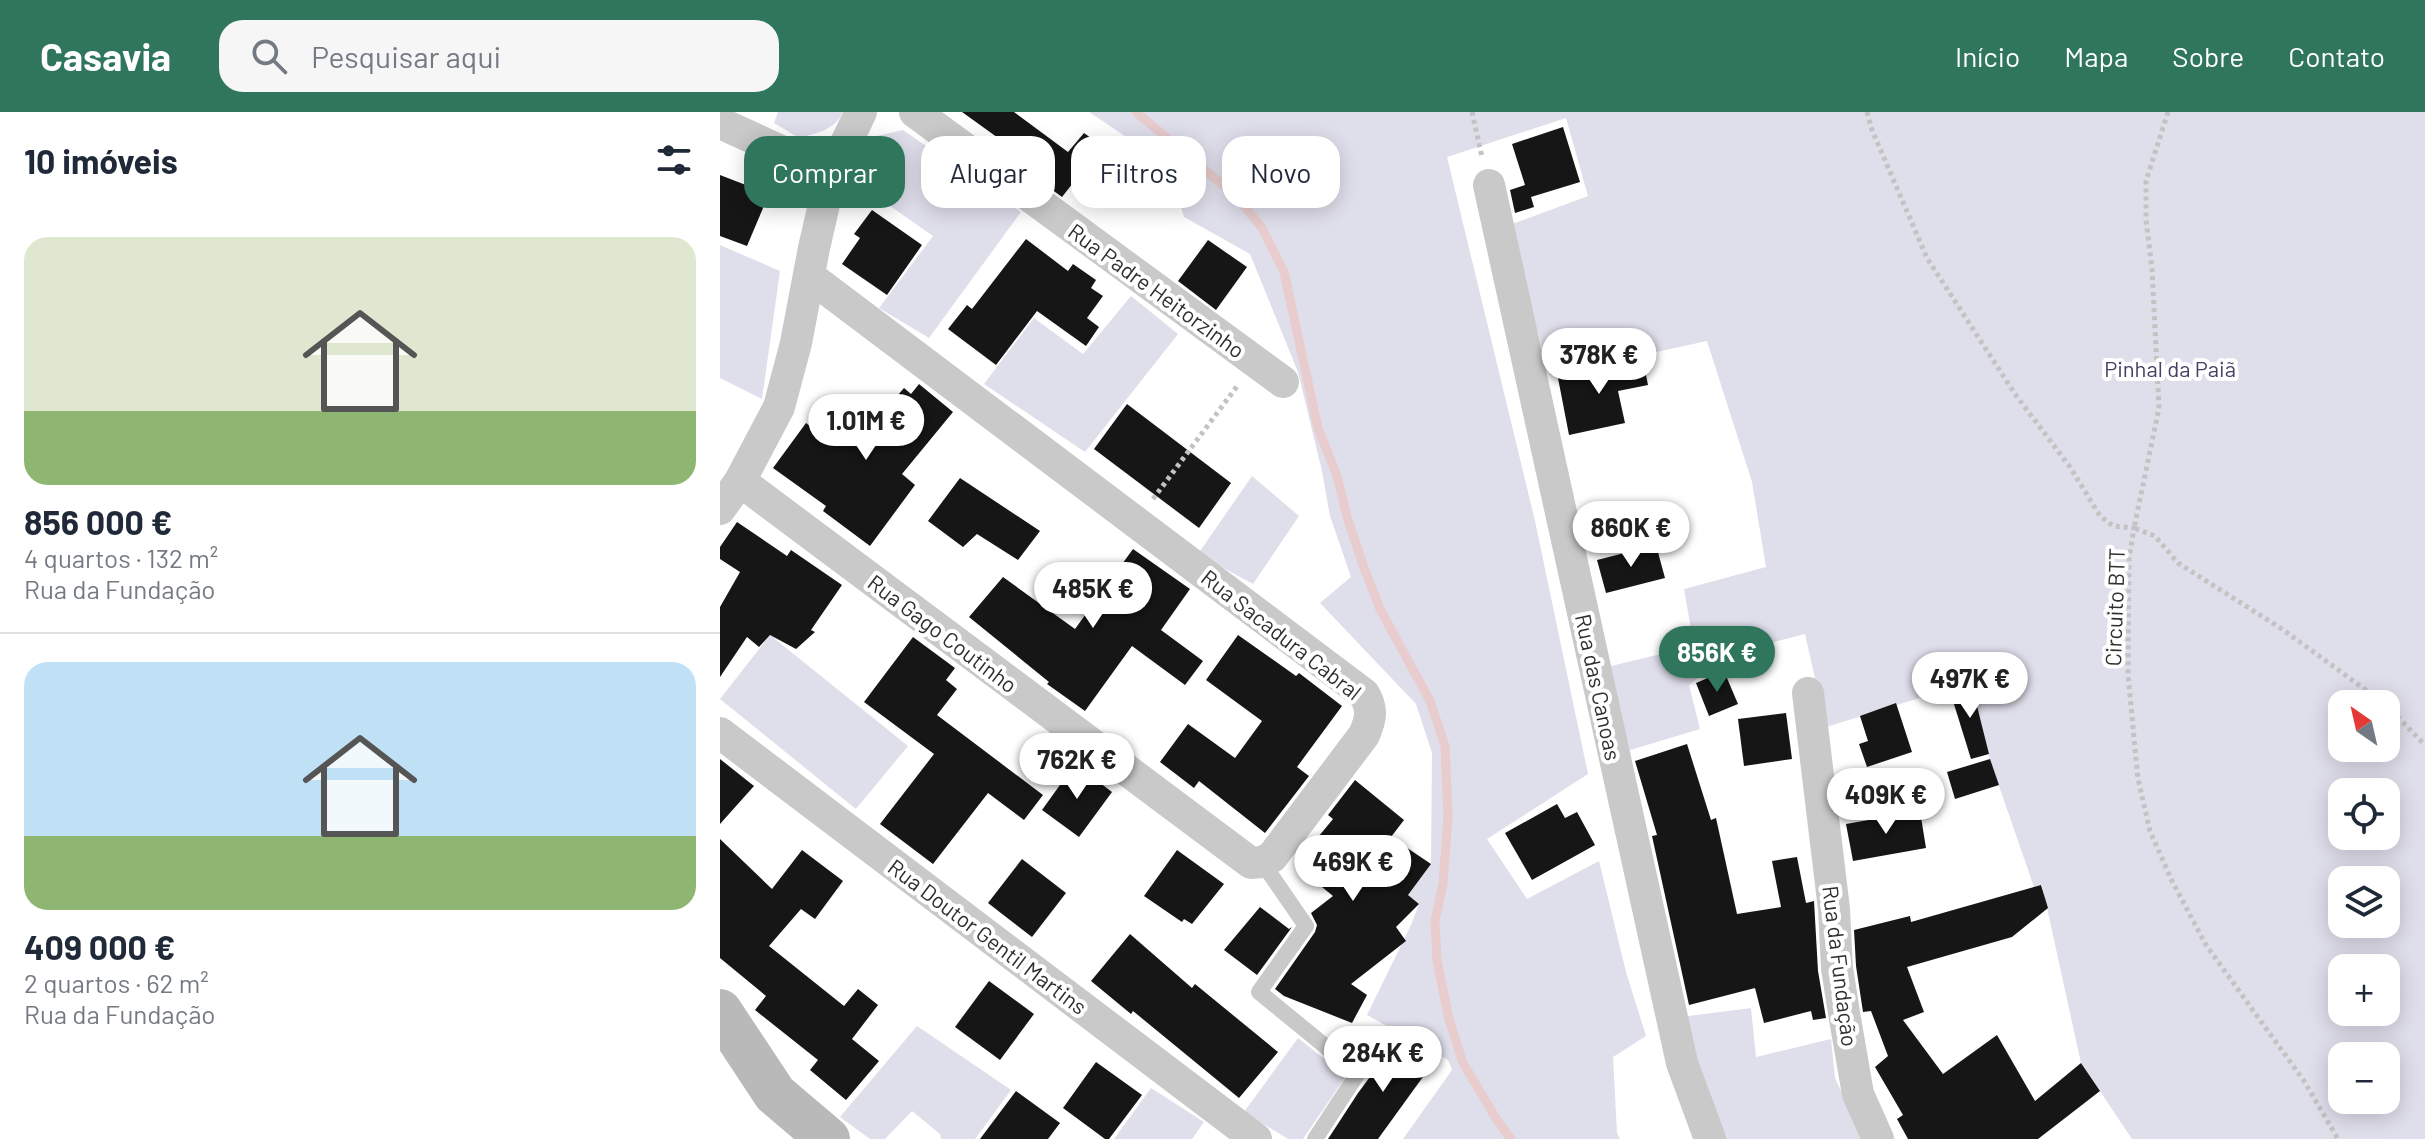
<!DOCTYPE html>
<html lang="pt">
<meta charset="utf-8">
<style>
body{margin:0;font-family:Barlow,sans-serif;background:#f6f6f7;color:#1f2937;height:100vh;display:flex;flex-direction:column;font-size:30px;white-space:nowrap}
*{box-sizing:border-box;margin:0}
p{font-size:26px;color:#747a83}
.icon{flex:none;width:44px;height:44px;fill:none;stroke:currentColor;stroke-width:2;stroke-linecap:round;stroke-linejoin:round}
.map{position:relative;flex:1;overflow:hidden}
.panel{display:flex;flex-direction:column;background:#fff;width:720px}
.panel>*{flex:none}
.hud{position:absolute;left:24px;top:24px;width:760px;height:72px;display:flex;gap:16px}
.needle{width:52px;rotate:326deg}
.tools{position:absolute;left:1608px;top:578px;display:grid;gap:16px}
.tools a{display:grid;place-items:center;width:72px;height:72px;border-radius:16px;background:#fff;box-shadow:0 4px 20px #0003;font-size:40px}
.price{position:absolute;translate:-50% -68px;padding:0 18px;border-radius:28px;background:#fff;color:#222;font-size:26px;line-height:52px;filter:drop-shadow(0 2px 4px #0008)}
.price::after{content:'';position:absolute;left:50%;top:48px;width:24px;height:18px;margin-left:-12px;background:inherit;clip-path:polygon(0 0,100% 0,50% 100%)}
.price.on{background:#2f765d;color:#fff}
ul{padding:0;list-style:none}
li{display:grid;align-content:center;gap:16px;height:424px;padding:0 24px}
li+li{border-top:2px solid #e0e1e3}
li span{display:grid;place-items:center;height:248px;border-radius:24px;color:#555}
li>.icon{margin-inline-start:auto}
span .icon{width:144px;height:144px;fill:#fffc;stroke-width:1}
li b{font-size:34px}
h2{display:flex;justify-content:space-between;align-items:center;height:96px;padding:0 24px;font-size:34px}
.pill{padding:0 28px;border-radius:24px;background:#fff;box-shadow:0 4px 20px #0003;font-size:28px;line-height:72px}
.pill.on{background:#2f765d;color:#fff}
header{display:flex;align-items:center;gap:48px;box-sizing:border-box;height:112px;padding:0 40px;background:#2f765d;color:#fff}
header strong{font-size:38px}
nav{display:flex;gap:44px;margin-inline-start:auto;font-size:28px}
.search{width:560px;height:72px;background:#f6f6f7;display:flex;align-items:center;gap:20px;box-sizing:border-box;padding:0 28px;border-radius:24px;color:#747a83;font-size:30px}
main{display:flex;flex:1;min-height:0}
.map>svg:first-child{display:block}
.green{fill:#dfdeeb;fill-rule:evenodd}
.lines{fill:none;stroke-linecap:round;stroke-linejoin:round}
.stream{stroke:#e8ccce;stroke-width:9}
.building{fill:#161616}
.path{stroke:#c3c3c3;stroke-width:5;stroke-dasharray:4 4;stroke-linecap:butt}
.lane{stroke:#c9c9c9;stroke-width:16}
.street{stroke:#c9c9c9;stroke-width:32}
.secondary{stroke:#b9b9b9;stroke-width:44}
.labels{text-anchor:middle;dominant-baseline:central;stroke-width:8;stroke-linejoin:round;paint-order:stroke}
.street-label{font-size:22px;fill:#2f2f2f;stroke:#fff}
.park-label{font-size:22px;fill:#454166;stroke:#fff}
</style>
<header>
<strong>Casavia</strong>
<div class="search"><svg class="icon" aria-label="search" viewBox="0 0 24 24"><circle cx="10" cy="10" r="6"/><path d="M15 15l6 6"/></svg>Pesquisar aqui</div>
<nav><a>Início</a><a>Mapa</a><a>Sobre</a><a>Contato</a></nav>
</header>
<main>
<section class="panel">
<h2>10 imóveis<svg class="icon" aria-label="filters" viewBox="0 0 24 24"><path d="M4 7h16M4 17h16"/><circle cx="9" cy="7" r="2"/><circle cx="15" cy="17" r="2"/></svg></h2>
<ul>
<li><span style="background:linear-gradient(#dfe7d0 70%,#8fb573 0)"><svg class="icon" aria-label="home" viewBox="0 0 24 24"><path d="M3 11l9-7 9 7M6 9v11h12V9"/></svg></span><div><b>856 000 €</b><p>4 quartos · 132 m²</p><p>Rua da Fundação</p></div></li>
<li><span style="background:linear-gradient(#bfe0f5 70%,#8fb573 0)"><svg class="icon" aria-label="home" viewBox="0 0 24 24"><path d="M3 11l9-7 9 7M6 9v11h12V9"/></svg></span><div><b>409 000 €</b><p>2 quartos · 62 m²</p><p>Rua da Fundação</p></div></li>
</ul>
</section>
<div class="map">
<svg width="1705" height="1027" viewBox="0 0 1705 1027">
<rect width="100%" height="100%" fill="#fff"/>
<g class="green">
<path d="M 58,0 L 123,0 C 115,18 97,21 79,26 L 54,11 Z"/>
<path d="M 369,0 L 1705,0 L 1705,1027 L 1412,1027 L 1361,951 L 1322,773 L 1314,775 L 1270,648 L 1251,570 L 1106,615 L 1085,522 L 1054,530 L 1022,528 L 1007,543 L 969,573 L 980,617 L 907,639 L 891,554 L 974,534 L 964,477 L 1046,455 L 1032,370 L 987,229 L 830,263 L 787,114 L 868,84 L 846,6 L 727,45 L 815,409 L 868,662 L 767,727 L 807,787 L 879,749 L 906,860 L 926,924 L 893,945 L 897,1021 L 900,1027 L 683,1027 L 732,958 L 728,948 L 647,903 L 691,813 L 699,792 L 688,783 L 711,752 L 712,641 L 696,592 L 600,491 L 631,465 L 610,404 L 602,359 L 578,260 L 530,142 L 464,105 L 448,53 ZM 1622,592 L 1666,592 L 1666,636 L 1622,636 ZM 1622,680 L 1666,680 L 1666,724 L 1622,724 ZM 1622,768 L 1666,768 L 1666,812 L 1622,812 ZM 1622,856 L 1666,856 L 1666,900 L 1622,900 ZM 1622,944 L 1666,944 L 1666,988 L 1622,988 Z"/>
<path d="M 183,18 L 301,100 L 209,226 L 159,196 L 213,124 L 133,68 L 152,25 Z"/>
<path d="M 0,133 L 60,159 L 42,287 L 0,266 Z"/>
<path d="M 411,184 L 458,222 L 365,340 L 264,272 L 314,206 L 363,242 Z"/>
<path d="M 532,364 L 579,404 L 533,472 L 478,442 Z"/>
<path d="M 50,523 L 188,634 L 136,697 L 0,587 Z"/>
<path d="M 1031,896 L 1036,945 L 1111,927 L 1115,966 L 1144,1027 L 1001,1027 L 961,905 Z"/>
<path d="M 197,914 L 291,978 L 255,1027 L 221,1027 L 220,1022 L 192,999 L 165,1027 L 150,1027 L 120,1005 Z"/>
<path d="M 578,926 L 626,964 L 583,1027 L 568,1027 L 524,1000 Z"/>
<path d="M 431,976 L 484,1010 L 472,1027 L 394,1027 Z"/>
</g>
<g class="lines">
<path class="stream" d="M 416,0 L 516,84 L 542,116 L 564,160 L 598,316 L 617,364 L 627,405 L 644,456 L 660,497 L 710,589 L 725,634 L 728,704 L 723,772 L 715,808 L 717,849 L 729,907 L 743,951 L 777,1008 L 791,1027"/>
</g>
<g class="building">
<path d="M 242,0 L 294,0 L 348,40 L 364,21 L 382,34 L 342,85 L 304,57 L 310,49 Z"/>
<path d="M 843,15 L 860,70 L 811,85 L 814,95 L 795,101 L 790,78 L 805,73 L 792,32 Z"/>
<path d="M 0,63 L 49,82 L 27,134 L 0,124 Z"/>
<path d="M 152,98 L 202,133 L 167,183 L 122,152 L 140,126 L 134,122 Z"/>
<path d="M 306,127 L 348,159 L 353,152 L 376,168 L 371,176 L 383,184 L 367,206 L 379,215 L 366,234 L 317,199 L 276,253 L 228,217 L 247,193 L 252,197 Z"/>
<path d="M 488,128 L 527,155 L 496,198 L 458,169 Z"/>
<path d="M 923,248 L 928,273 L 898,279 L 905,311 L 849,323 L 838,266 Z"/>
<path d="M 199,272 L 233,300 L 182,362 L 195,373 L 150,434 L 103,399 L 106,394 L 53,356 L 86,311 L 118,334 L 154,291 L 164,299 L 184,276 L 191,282 Z"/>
<path d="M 407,292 L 511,371 L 479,416 L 374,337 Z"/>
<path d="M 240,366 L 320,419 L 298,448 L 257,422 L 243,435 L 208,409 Z"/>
<path d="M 17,410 L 67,444 L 71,438 L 122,473 L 91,518 L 95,520 L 76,537 L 50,523 L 39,535 L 27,525 L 0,565 L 0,495 L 20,460 L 0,447 L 0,435 Z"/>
<path d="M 936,433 L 945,466 L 886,481 L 877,448 Z"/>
<path d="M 413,437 L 470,477 L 441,518 L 483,549 L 465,573 L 412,534 L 365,599 L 327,572 L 329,570 L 249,505 L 283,465 L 355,517 Z"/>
<path d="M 518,523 L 576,564 L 579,561 L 622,594 L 577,655 L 589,664 L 545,721 L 479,669 L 474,676 L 440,650 L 468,612 L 515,646 L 542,609 L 486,568 Z"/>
<path d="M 193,525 L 235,556 L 226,568 L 237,577 L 217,603 L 323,683 L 304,708 L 268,681 L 213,752 L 160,712 L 214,642 L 144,590 Z"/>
<path d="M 1004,559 L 1018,592 L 989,604 L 976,571 Z"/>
<path d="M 1251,570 L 1269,642 L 1251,647 L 1229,576 Z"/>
<path d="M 1176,591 L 1192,640 L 1147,655 L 1139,632 L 1148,629 L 1140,604 Z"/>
<path d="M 1066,601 L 1072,647 L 1024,654 L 1018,607 Z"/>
<path d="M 967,632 L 991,708 L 996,706 L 1017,802 L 1061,795 L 1052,749 L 1077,745 L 1086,791 L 1094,789 L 1098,859 L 1106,906 L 1093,908 L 1091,899 L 1044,911 L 1035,876 L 969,893 L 932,724 L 937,723 L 915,649 Z"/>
<path d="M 0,647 L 34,674 L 0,712 Z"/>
<path d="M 1270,647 L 1279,673 L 1235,687 L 1227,660 Z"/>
<path d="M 355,652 L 392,680 L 359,725 L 322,698 Z"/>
<path d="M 635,668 L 684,708 L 671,725 L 711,752 L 688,783 L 699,792 L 676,815 L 686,829 L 631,872 L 647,883 L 632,911 L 564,884 L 555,877 L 595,820 L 597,813 L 591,801 L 613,784 L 575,753 L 613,707 L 608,703 Z"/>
<path d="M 837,692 L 845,706 L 857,700 L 875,733 L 812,768 L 785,721 Z"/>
<path d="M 1200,699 L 1206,736 L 1133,749 L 1126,712 Z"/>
<path d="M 0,727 L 52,777 L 82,738 L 123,769 L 95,807 L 81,797 L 49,834 L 124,894 L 138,877 L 158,893 L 132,927 L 159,949 L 126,988 L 90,958 L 98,948 L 35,898 L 46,884 L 0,846 Z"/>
<path d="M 457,738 L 504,772 L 472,812 L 464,807 L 462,810 L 424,784 Z"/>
<path d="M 302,747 L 346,781 L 312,825 L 268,791 Z"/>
<path d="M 1321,773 L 1328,796 L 1292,825 L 1187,855 L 1204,900 L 1183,908 L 1223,962 L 1277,923 L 1315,989 L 1361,951 L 1380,979 L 1318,1027 L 1188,1027 L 1177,1007 L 1183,1003 L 1155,955 L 1168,944 L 1151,899 L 1143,900 L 1136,854 L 1134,818 L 1190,804 L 1191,810 Z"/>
<path d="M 540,795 L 569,817 L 572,815 L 537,863 L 504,838 Z"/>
<path d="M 410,822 L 472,876 L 475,872 L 558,940 L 519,986 L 413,899 L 411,902 L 371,869 Z"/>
<path d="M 269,869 L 314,902 L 280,948 L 235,915 Z"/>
<path d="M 679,926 L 713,951 L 658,1027 L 608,1027 L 638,981 Z"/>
<path d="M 376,950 L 422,983 L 389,1027 L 385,1027 L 343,996 Z"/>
<path d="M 296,979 L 340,1011 L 328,1027 L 260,1027 Z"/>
</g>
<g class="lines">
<g class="path">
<path d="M 752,0 L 762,45"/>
<path d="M 1147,0 L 1152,18 L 1207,146 L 1295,282 L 1350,355 L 1380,404 L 1393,414 L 1414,416 L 1409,447 L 1408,563 L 1418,667 L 1430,719 L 1452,769 L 1486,833 L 1584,969 L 1618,1027"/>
<path d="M 1448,0 L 1426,69 L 1426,108 L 1432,157 L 1439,296 L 1414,416 L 1435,424 L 1458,451 L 1562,517 L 1665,592"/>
<path d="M 433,387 L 518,273"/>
<path d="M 1666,593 L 1705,633"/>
</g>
<path class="lane" d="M 542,750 L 586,814 L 539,880 L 638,961 L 595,1027"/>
<g class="street">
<path d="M 195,0 L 563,270"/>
<path d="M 0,11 L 111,62"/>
<path d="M 769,73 L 962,951 L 990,1027"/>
<path d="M 20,369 L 531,751 L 542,750 L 552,745 L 644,623 C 651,607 653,597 644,582 L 89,164"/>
<path d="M 0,397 L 20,369 L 59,295 L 76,231 L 94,136 L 111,62 L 141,0"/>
<path d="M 1088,581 L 1114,797 L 1117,856 L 1125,907 L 1138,982 L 1158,1027"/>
<path d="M 0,621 L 536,1027"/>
</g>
<path class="secondary" d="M 0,899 L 55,982 L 108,1027"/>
</g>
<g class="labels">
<g class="street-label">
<text transform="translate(437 178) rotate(36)">Rua Padre Heitorzinho</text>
<text transform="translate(1394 495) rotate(-88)">Circuito BTT</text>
<text transform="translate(223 521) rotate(37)">Rua Gago Coutinho</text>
<text transform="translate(562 522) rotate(38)">Rua Sacadura Cabral</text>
<text transform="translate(879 575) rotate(78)">Rua das Canoas</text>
<text transform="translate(268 824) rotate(37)">Rua Doutor Gentil Martins</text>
<text transform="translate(1121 854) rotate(83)">Rua da Fundação</text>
</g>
<g class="park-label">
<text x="1450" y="256">Pinhal da Paiã</text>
</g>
</g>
</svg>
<div class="tools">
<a><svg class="needle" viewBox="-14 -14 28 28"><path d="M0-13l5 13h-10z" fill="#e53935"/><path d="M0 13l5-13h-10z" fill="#747a83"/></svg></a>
<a><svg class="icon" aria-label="locate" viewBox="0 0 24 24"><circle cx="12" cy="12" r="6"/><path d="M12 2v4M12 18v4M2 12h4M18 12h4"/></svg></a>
<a><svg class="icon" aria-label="layers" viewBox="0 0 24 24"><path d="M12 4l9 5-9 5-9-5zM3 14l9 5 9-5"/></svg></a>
<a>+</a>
<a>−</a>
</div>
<b class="price" style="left:879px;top:284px">378K €</b>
<b class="price" style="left:146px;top:350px">1.01M €</b>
<b class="price" style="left:911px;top:457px">860K €</b>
<b class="price" style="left:373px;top:518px">485K €</b>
<b class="price on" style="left:997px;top:582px">856K €</b>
<b class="price" style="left:1250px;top:608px">497K €</b>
<b class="price" style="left:357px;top:689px">762K €</b>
<b class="price" style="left:1166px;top:724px">409K €</b>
<b class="price" style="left:633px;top:791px">469K €</b>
<b class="price" style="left:663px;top:982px">284K €</b>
<div class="hud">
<a class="pill on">Comprar</a>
<a class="pill">Alugar</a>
<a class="pill">Filtros</a>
<a class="pill">Novo</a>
</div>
</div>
</main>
